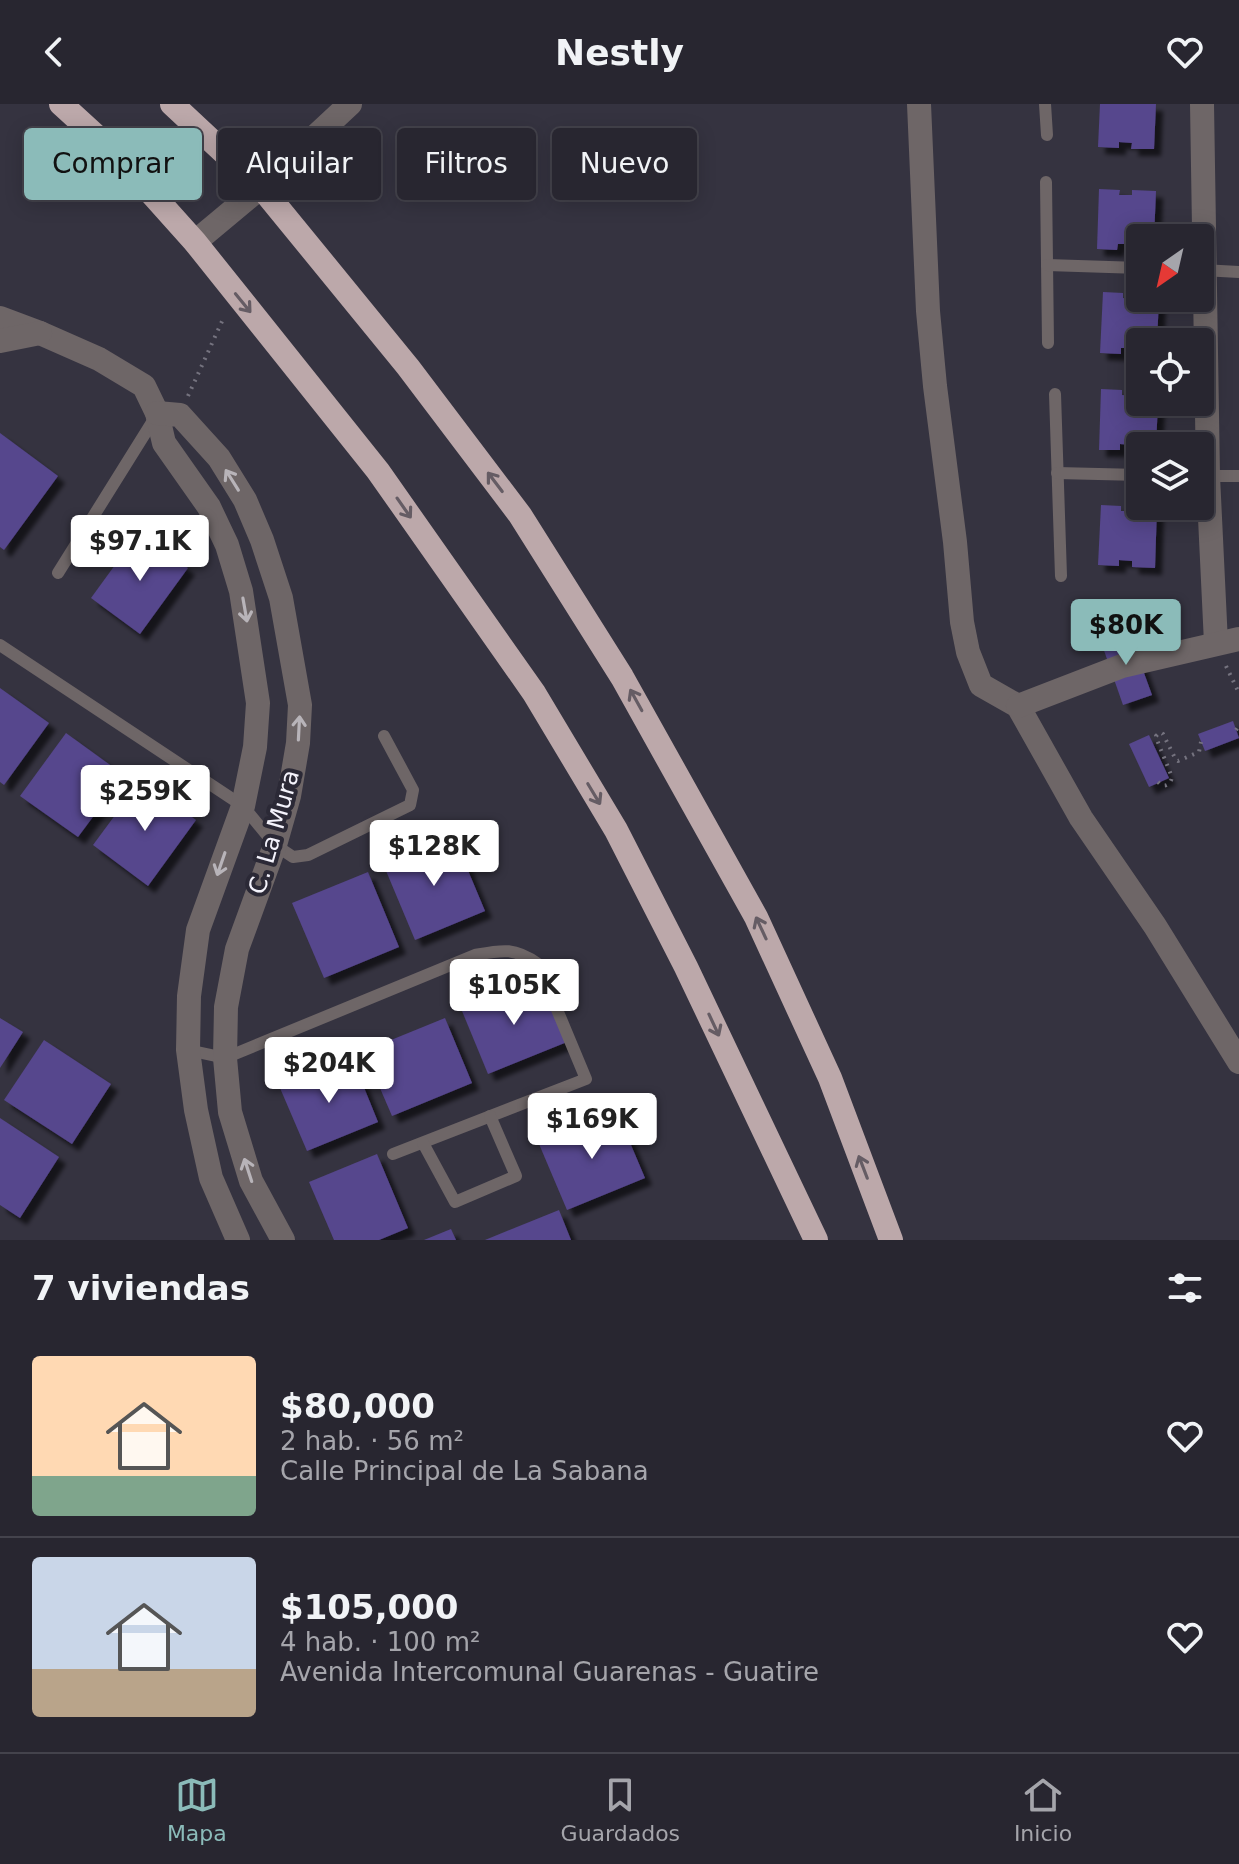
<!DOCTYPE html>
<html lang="es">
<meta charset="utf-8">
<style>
body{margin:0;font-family:"DejaVu Sans",sans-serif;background:#302e38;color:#f1f3f6;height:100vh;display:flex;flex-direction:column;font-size:30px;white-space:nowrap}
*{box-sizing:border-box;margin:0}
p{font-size:26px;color:#a5a5ab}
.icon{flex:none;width:44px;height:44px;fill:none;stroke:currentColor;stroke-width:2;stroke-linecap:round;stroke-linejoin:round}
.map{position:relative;height:1136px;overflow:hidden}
.panel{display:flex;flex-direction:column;background:#282630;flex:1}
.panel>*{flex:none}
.banner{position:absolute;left:24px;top:24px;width:800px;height:72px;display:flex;gap:16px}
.needle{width:52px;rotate:214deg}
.controls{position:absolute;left:1126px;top:120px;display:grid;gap:16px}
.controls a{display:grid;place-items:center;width:88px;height:88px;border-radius:8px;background:#282630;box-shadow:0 4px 20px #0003,0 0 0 2px #44434c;font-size:40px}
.price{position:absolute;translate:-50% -68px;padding:0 18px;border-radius:8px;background:#fff;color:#222;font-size:26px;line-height:52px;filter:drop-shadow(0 2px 4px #0008)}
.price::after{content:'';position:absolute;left:50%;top:48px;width:24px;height:18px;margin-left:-12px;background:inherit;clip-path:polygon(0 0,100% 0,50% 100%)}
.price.on{background:#8bbbb9;color:#111}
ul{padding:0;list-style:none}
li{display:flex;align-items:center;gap:24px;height:200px;padding:0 32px}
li+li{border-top:2px solid #44434c}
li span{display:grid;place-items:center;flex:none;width:224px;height:160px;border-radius:8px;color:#555}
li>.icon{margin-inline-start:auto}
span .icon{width:96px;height:96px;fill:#fffc;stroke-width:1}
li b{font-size:34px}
h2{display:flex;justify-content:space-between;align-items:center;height:96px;padding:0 32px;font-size:34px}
.chip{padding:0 28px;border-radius:8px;background:#282630;box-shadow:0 4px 20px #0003,0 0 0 2px #44434c;font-size:28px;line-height:72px}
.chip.on{background:#8bbbb9;color:#111}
header{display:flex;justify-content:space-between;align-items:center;height:104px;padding:0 32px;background:#282630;font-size:36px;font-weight:600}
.tab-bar{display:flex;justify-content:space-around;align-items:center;height:112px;border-top:2px solid #44434c;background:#282630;font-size:22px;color:#a5a5ab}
.tab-bar a{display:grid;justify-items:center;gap:4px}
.tab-bar .on{color:#8bbbb9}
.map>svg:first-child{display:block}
.building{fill:#56468d;filter:url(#shadow)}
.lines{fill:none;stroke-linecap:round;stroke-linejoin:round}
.path{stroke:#75737f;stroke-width:4;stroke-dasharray:2 6;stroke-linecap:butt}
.lane{stroke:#6e6667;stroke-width:12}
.street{stroke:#6e6667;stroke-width:24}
.highway{stroke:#bca8aa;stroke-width:24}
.oneway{stroke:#655c64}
.oneway2{stroke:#b8b4b9}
.labels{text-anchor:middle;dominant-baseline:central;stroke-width:8;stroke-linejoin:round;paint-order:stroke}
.street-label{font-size:24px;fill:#f4f3fc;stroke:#2b2936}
</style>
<header><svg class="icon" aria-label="back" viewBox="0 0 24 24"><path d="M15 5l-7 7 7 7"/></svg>Nestly<svg class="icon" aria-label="heart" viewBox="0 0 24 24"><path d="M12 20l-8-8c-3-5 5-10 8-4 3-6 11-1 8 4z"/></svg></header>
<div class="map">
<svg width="1239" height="1136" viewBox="0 0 1239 1136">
<defs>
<filter id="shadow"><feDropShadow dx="7" dy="7" stdDeviation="2" flood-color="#0009"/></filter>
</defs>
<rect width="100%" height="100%" fill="#353340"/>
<g class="building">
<path d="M 1100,0 L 1156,0 L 1154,45 L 1131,45 L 1132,39 L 1119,38 L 1119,44 L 1098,43 Z"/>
<path d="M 1099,85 L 1120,86 L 1119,91 L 1132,91 L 1132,86 L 1156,87 L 1154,134 L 1140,134 L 1140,147 L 1130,147 L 1130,140 L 1118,140 L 1117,146 L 1097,145 Z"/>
<path d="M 1103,188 L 1123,189 L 1123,194 L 1135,195 L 1136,190 L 1140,190 L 1140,194 L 1159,194 L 1157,238 L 1140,238 L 1140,250 L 1134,250 L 1134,244 L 1121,244 L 1121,250 L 1100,249 Z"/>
<path d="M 1101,285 L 1122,286 L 1122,291 L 1135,292 L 1135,286 L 1140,287 L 1140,298 L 1158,298 L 1156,342 L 1140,342 L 1140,347 L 1132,347 L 1133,341 L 1120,340 L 1120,346 L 1099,346 Z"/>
<path d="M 0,329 L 58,372 L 4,446 L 0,443 Z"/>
<path d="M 1101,401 L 1121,402 L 1121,407 L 1134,407 L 1134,402 L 1157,403 L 1155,464 L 1132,463 L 1132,457 L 1119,456 L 1119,462 L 1098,461 Z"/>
<path d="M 139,428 L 188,464 L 140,530 L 91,494 Z"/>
<path d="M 1128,525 L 1152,591 L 1123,601 L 1100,535 Z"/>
<path d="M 0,584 L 49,619 L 4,681 L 0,678 Z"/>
<path d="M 1233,617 L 1239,634 L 1205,647 L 1198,630 Z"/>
<path d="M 66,629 L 124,671 L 78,733 L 20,692 Z"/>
<path d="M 1149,631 L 1169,674 L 1149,683 L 1129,640 Z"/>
<path d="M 141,676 L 196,716 L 148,782 L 93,741 Z"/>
<path d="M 454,733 L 485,807 L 415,836 L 384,762 Z"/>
<path d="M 368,768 L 399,843 L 324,874 L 292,799 Z"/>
<path d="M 540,875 L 567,938 L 488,970 L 462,907 Z"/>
<path d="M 0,914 L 23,928 L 0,964 Z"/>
<path d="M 445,914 L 472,979 L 392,1012 L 364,947 Z"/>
<path d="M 44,936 L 111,980 L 72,1040 L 4,996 Z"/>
<path d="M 352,954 L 378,1018 L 307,1047 L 280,984 Z"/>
<path d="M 617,1008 L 645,1074 L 567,1106 L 539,1040 Z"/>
<path d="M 0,1014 L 59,1053 L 20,1114 L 0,1101 Z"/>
<path d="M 377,1050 L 408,1124 L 379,1136 L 334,1136 L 309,1078 Z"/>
<path d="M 559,1106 L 571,1136 L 485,1136 Z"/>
<path d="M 451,1125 L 456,1136 L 424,1136 Z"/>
</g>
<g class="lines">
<g class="path">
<path d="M 188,292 L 224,213"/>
<path d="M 1226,562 L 1239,589"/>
<path d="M 1236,626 L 1239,622"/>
<path d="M 1158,678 L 1161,681 C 1167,683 1171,679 1172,673 L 1157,636 L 1156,632 L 1160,628 L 1163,630 L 1176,656 L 1178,657 L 1199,648 L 1201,638"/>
</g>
<g class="lane">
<path d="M 1045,0 L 1047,31"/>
<path d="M 1046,78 L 1048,239"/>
<path d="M 1047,161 L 1140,164"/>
<path d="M 1202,166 L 1239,168"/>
<path d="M 1055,290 L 1061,472"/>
<path d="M 1057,369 L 1140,371"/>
<path d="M 1206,372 L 1239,372"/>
<path d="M 58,469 L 156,312"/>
<path d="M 0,541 L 243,702 L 275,741 L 293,753 L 308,751 L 410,701 L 413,686 L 384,632"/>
<path d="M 188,946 L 225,954 L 475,851 C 502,846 514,843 538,860 L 586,975 L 393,1050"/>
<path d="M 423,1039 L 455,1098 L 516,1072 L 490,1012"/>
</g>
<g class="street">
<path d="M 919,0 L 928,207 L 935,282 L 955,438 L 962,518 L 968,548 L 981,581 L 1018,602 L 1081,714 L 1155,822 L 1239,958"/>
<path d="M 1202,0 L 1208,372 L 1216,539"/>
<path d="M 195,138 L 261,83 L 350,0"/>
<path d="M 0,214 L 40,229 L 99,255 L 144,282 L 157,309 L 164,339 L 209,403 L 227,441 L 241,487 L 258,599 L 255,643 L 243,702 L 198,826 L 189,892 L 188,946 L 196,1006 L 211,1074 L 238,1136"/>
<path d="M 0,237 L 40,229"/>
<path d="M 157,309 L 180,311 L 219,354 L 245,396 L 262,436 L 281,494 L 300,601 L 298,639 L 289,692 L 275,741 L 237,845 L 226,903 L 225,954 L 230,1008 L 251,1077 L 283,1136"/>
<path d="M 1018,602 L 1122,562 L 1239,535"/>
</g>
<g class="highway">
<path d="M 61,0 L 118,52 L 195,138 L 378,367 L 534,589 L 616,726 L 686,863 L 816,1136"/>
<path d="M 172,0 L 261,83 L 408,263 L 520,411 L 622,573 L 756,813 L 830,974 L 891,1136"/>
</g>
</g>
<defs><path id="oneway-shaft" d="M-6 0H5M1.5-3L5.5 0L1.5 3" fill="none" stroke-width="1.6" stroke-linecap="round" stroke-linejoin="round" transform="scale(2)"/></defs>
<g class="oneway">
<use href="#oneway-shaft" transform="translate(243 199) rotate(51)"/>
<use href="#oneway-shaft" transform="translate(495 378) rotate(-127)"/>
<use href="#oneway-shaft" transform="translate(404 404) rotate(55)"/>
<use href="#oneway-shaft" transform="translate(636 596) rotate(-119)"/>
<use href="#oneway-shaft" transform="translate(594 690) rotate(59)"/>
<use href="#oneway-shaft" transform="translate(761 824) rotate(-115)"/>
<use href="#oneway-shaft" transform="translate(714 921) rotate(65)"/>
<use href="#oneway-shaft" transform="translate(863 1063) rotate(-111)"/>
</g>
<g class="oneway2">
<use href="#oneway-shaft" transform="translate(232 376) rotate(-122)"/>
<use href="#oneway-shaft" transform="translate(245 506) rotate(80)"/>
<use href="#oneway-shaft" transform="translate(299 624) rotate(-87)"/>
<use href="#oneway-shaft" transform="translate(221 760) rotate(109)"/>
<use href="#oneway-shaft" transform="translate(248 1066) rotate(-108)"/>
</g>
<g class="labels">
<g class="street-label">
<text transform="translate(274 728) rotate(-74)">C. La Mura</text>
</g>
</g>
</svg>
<div class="controls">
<a><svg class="needle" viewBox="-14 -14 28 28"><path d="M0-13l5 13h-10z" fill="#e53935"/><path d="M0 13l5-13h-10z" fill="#a5a5ab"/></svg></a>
<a><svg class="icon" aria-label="locate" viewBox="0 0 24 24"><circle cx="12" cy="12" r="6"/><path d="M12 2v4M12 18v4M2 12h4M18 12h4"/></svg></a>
<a><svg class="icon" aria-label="layers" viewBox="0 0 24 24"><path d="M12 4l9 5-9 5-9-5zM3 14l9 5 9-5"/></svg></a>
</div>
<b class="price" style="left:140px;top:479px">$97.1K</b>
<b class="price on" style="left:1126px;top:563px">$80K</b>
<b class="price" style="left:145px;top:729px">$259K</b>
<b class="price" style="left:434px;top:784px">$128K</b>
<b class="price" style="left:514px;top:923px">$105K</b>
<b class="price" style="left:329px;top:1001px">$204K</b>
<b class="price" style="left:592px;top:1057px">$169K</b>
<div class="banner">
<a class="chip on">Comprar</a>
<a class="chip">Alquilar</a>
<a class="chip">Filtros</a>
<a class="chip">Nuevo</a>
</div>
</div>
<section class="panel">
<h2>7 viviendas<svg class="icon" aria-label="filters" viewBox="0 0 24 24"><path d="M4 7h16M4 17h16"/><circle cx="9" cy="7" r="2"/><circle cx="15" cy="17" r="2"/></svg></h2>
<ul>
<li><span style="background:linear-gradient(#ffd9b3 75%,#7fa58c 0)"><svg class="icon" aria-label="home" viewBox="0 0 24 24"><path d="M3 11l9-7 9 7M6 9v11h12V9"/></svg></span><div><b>$80,000</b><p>2 hab. · 56 m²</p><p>Calle Principal de La Sabana</p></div><svg class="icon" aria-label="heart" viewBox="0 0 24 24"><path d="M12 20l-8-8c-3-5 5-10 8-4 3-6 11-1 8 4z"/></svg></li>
<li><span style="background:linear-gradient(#c9d6e8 70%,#b9a48a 0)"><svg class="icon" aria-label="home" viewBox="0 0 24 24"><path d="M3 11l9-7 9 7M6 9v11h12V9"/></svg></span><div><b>$105,000</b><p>4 hab. · 100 m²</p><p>Avenida Intercomunal Guarenas - Guatire</p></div><svg class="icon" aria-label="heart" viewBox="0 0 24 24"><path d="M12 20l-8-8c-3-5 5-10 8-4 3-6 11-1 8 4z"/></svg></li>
</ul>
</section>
<nav class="tab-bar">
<a class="on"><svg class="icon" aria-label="map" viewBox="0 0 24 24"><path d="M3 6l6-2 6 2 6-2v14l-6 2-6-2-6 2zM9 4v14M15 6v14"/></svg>Mapa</a>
<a><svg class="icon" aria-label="saved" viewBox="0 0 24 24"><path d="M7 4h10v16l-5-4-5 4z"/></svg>Guardados</a>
<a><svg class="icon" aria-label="home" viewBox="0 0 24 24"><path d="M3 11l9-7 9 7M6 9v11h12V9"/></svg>Inicio</a>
</nav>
